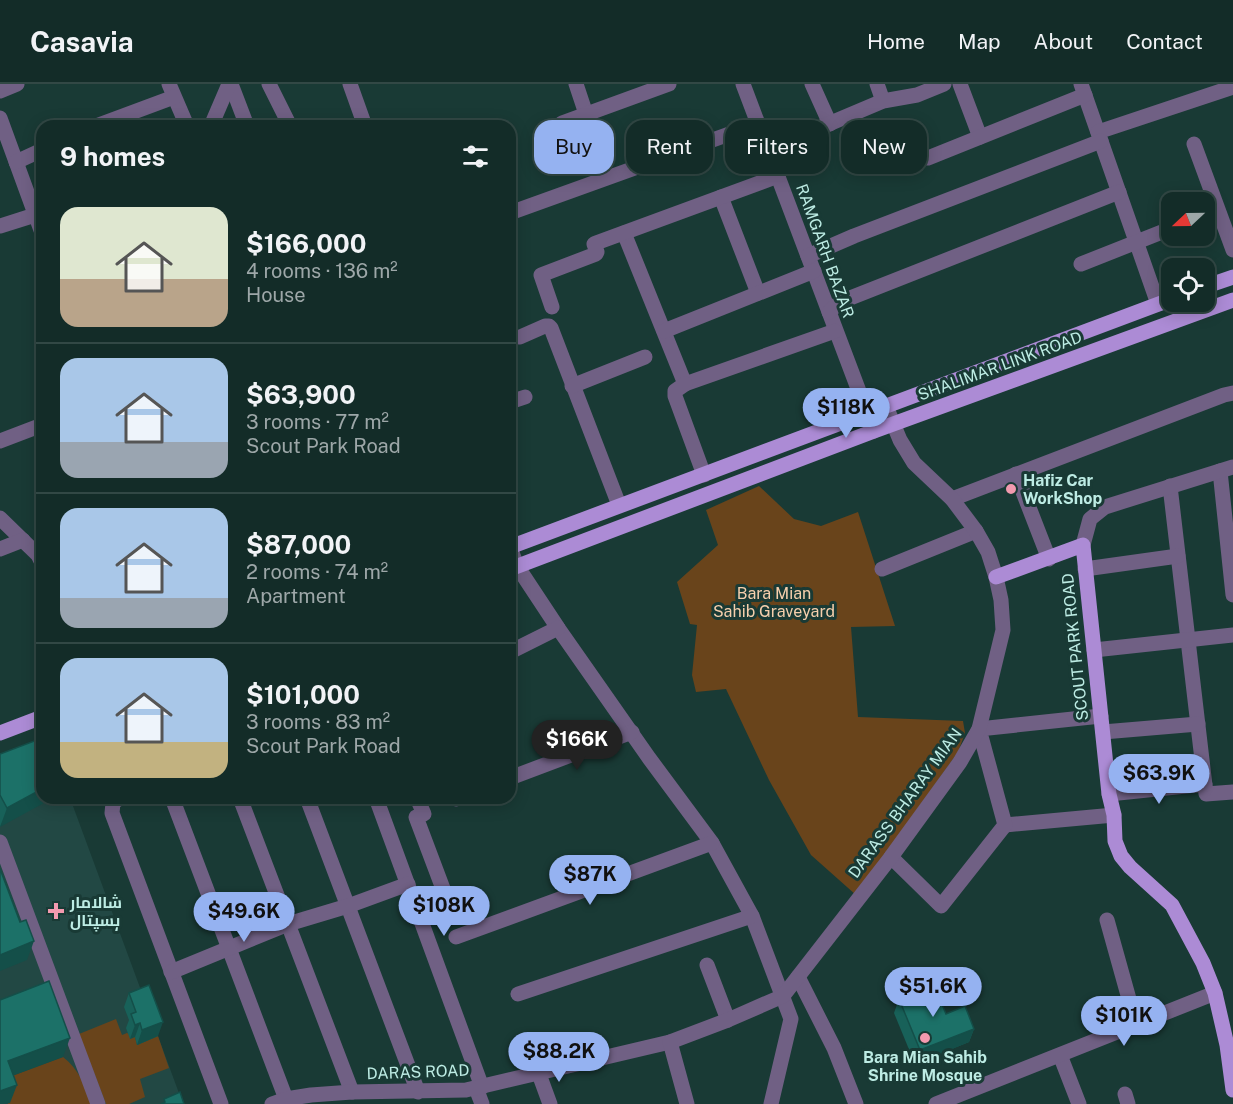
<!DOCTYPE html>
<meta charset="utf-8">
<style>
body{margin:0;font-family:"Public Sans",Cairo,sans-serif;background:#203834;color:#f1f3f6;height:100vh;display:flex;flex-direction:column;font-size:22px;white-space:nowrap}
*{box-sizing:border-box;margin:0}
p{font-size:20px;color:#9da7a8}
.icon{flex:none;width:33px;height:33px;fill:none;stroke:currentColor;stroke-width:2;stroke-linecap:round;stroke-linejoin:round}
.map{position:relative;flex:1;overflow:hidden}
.details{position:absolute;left:36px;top:36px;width:480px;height:684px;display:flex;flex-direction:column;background:#132c28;border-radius:18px;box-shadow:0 3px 15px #0003,0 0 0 2px #324845}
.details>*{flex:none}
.top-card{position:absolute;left:534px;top:36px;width:570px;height:54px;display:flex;gap:12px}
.needle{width:39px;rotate:248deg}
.tools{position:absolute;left:1161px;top:108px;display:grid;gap:12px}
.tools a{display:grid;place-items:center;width:54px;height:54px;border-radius:12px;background:#132c28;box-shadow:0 3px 15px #0003,0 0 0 2px #324845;font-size:30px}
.price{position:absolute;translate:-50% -51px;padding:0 14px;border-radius:21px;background:#95b2f1;color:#111;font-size:20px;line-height:39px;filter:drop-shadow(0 2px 3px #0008)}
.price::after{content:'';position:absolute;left:50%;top:36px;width:18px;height:14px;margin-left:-9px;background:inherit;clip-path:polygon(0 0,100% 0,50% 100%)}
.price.current{background:#222;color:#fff}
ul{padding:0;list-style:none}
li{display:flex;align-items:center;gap:18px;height:150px;padding:0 24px}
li+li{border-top:2px solid #324845}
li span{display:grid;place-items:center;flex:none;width:168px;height:120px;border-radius:18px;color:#555}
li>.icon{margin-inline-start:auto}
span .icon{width:72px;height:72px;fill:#fffc;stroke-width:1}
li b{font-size:26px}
h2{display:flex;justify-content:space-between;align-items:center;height:72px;padding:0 24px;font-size:26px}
.pill{padding:0 21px;border-radius:18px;background:#132c28;box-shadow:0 3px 15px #0003,0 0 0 2px #324845;font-size:21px;line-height:54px}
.pill.current{background:#95b2f1;color:#111}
header{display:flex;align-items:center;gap:36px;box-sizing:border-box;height:84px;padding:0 30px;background:#132c28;border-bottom:2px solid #324845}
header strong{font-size:28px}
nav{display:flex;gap:33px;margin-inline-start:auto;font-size:21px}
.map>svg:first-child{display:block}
.built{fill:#224844}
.green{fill:#69441b}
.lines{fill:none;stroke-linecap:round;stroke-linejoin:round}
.minor{stroke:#706084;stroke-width:15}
.major{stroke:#ac8bd5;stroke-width:15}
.wall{fill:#186159}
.shaded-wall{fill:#144f49}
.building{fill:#1c7168;stroke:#144f49;stroke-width:1.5}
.poi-dot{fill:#f29aaf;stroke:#193a35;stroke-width:2}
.labels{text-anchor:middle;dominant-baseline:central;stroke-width:6;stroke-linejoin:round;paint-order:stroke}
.street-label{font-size:16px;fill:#bdece4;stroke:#193a35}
.poi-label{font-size:16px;font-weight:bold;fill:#bdece4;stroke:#193a35;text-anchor:start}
.park-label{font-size:16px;fill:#f6cfac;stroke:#193a35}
</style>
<header>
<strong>Casavia</strong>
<nav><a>Home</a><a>Map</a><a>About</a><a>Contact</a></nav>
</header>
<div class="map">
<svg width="1233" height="1020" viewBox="0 0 1233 1020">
<rect width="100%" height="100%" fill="#193a35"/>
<path class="built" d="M 0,684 L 42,714 L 70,714 L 183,1020 L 0,1020 Z"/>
<g class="green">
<path d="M 759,402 L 794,435 L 821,442 L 858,428 L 895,542 L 851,543 L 858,633 L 963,637 L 965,649 L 958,668 L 856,811 L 811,771 L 769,696 L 726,605 L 696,608 L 692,591 L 697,541 L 690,540 L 677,498 L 718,461 L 706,426 Z"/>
<path d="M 116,935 L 122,951 L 127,949 L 135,953 L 137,961 L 158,952 L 169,984 L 140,995 L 145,1013 L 129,1020 L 106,1020 L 79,950 Z"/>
<path d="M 63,973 C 79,985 85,1002 92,1020 L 8,1020 L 12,992 Z"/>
</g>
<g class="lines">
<g class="minor">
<path d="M 169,0 L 187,42"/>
<path d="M 231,0 L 247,42"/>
<path d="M 269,0 L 290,42"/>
<path d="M 350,0 L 365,42"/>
<path d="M 576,0 L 586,30"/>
<path d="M 743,0 L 874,347"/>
<path d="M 812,0 L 830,40"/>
<path d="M 877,0 L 883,17"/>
<path d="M 960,0 L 980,53"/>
<path d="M 1081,0 L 1158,220"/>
<path d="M 0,7 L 17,0"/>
<path d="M 0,34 L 42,149"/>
<path d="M 562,39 L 669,0"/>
<path d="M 96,42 L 174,13"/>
<path d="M 211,42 L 229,0"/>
<path d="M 1098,48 L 1233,3"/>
<path d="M 1194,60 L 1233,166"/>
<path d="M 767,66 L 883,17 L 917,11 L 944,0"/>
<path d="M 928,74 L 1085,11"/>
<path d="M 16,78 L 42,66"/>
<path d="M 721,113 L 758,209"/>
<path d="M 510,129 L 757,40"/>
<path d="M 0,142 L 35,131"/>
<path d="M 624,149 L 685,300 L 835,247"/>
<path d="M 808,172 L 854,152 L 1101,57"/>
<path d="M 1081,180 L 1172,144"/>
<path d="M 552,223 L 541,191 L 596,170 L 597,168 L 594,160 L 596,159 L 778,92"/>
<path d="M 829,228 L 840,218 L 1119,108"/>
<path d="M 664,247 L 814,187"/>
<path d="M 520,253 L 545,242 L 549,242 L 551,244 L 619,421"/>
<path d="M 685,300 L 675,307 L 675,312 L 704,391"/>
<path d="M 572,302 L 645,273"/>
<path d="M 510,318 L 525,313"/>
<path d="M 0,357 L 42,341"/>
<path d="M 1220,387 L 1233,511"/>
<path d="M 1016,390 L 1049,475"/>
<path d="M 1170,402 L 1206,710 L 1233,708"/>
<path d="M 952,415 L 1224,311 L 1233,309"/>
<path d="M 0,434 L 38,471 L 42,479"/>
<path d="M 1083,461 L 1090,435 L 1105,423 L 1233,383"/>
<path d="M 510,463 L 517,482 L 558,544 L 649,674 L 712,759 L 752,832 L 791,935 L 771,1020"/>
<path d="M 0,465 L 23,456"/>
<path d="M 882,485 L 976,447"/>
<path d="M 1085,485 L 1178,472"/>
<path d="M 1094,566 L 1233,551"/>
<path d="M 510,568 L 558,544"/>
<path d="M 1103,648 L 1198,640"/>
<path d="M 510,694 L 632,648"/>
<path d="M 1109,710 L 1205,700"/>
<path d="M 120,714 L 113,719 L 112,729 L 221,1020"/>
<path d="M 172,714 L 286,1015"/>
<path d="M 240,714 L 352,1008"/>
<path d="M 307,714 L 418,1008"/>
<path d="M 376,714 L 482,1003"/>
<path d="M 417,714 L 424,730 L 416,733 L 445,810"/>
<path d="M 456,715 L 458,714"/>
<path d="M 1005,741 L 1114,731"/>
<path d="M 0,758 L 98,1020"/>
<path d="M 891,773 L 941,822 L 1005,741 L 979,645 L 1101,632"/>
<path d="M 1107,836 L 1136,940"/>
<path d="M 456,853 L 712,759"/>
<path d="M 707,881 L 728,936"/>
<path d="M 171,888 L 288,840 L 348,822 L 408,800"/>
<path d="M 798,893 L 834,964 L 856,1020"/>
<path d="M 518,910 L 752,832"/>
<path d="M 1060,971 L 1079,1020"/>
<path d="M 539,990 L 550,1020"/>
<path d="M 476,1004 L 482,1020"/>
<path d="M 1125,1010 L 1128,1020"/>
<path d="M 272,1020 L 286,1015 L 311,1011 L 352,1008 L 466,1006 L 670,958"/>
<path d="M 687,1020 L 670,958 L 728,936 L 783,912 L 891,773 L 960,678 L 979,645 L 1003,546 L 1001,516 L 996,493 L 988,468 L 976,447 L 952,415 L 914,379 L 900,356 L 886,322"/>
<path d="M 936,1020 L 1215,909"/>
</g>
<g class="major">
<path d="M 1204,203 L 1233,193"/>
<path d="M 510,463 L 1172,215"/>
<path d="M 510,485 L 874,347 L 1233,216"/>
<path d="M 996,493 L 1083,461 L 1109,710 L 1114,731 L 1115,757 L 1121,772 L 1130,783 L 1172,821 L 1203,879 L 1215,909 L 1227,961 L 1233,1006"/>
<path d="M 0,649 L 42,633"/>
</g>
</g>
<g class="wall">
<path d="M 42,654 L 0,743 L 0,670 Z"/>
<path d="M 129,909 L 158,952 L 137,961 L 135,953 L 130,955 L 126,944 L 129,936 L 124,923 Z"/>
<path d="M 899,915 L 974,945 L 969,958 L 915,980 L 894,929 Z"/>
</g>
<g class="shaded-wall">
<path d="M 42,705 L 42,714 L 53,714 L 0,743 L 7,724 Z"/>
<path d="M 34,857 L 27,876 L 0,887 L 0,871 Z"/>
<path d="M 163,938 L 158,952 L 137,961 L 142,946 Z"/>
<path d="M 140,939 L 135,953 L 130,955 L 135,941 Z"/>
<path d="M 974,945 L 969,958 L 915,980 L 920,966 Z"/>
<path d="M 70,954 L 63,973 L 1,996 L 8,977 Z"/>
<path d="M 17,1001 L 10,1019 L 0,1020 L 0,1007 Z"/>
</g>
<g class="building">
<path d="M 42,654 L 42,705 L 7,724 L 0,711 L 0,670 Z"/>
<path d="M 0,785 L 20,838 L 26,836 L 34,857 L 0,871 Z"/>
<path d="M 49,897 L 70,954 L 8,977 L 17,1001 L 0,1007 L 0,916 Z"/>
<path d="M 149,901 L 163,938 L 142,946 L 140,939 L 135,941 L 131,930 L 136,928 L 129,909 Z"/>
<path d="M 934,901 L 946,930 L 965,922 L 974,945 L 920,966 L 899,915 Z"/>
<path d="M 180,1008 L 184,1020 L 161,1020 L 165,1018 L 164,1015 Z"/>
</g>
<g class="poi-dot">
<circle cx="1011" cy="405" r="6"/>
<path d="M53 818h6v6h6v6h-6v6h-6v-6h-6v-6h6z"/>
<circle cx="925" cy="954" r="6"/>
</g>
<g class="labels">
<g class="street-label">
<text transform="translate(825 167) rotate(70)">RAMGARH BAZAR</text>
<text transform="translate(1000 282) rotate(-20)">SHALIMAR LINK ROAD</text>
<text transform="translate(1075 563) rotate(-96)">SCOUT PARK ROAD</text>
<text transform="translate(905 719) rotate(-54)">DARASS BHARAY MIAN</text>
<text transform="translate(418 988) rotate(-2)">DARAS ROAD</text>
</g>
<g class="poi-label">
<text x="1023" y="396">Hafiz Car<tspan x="1023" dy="18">WorkShop</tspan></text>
<text x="70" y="818">شالامار<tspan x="70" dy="18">ہسپتال</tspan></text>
<text x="925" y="973" text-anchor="middle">Bara Mian Sahib<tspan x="925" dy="18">Shrine Mosque</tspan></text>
</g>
<g class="park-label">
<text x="774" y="509">Bara Mian<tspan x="774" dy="18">Sahib Graveyard</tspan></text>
</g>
</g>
</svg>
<div class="tools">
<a><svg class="needle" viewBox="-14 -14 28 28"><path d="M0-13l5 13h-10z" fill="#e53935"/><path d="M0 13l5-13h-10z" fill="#9da7a8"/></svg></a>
<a><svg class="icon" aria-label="locate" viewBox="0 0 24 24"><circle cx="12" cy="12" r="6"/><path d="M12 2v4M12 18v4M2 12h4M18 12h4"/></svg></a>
</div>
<b class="price" style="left:846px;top:355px">$118K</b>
<b class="price current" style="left:577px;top:687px">$166K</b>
<b class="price" style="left:1159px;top:721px">$63.9K</b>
<b class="price" style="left:590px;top:822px">$87K</b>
<b class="price" style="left:444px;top:853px">$108K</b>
<b class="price" style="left:244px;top:859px">$49.6K</b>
<b class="price" style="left:933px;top:934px">$51.6K</b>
<b class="price" style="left:1124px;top:963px">$101K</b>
<b class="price" style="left:559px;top:999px">$88.2K</b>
<div class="top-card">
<a class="pill current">Buy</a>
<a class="pill">Rent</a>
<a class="pill">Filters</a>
<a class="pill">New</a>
</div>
<section class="details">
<h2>9 homes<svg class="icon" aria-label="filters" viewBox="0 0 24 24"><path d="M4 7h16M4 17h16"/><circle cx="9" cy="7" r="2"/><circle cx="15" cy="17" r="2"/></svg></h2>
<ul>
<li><span style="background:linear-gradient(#dfe7d0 60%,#b9a48a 0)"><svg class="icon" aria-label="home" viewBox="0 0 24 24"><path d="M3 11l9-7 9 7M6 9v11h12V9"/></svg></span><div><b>$166,000</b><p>4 rooms · 136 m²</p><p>House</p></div></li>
<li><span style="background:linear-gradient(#a9c7e8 70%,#9aa5b1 0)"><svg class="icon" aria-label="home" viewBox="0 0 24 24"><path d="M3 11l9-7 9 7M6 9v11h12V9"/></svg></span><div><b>$63,900</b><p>3 rooms · 77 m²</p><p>Scout Park Road</p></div></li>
<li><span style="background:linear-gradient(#a9c7e8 75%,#9aa5b1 0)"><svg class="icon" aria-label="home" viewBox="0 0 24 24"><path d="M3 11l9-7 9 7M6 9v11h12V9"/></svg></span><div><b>$87,000</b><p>2 rooms · 74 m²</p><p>Apartment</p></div></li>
<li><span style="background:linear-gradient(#a9c7e8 70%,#c2b280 0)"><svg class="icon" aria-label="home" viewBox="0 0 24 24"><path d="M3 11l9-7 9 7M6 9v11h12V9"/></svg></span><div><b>$101,000</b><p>3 rooms · 83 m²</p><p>Scout Park Road</p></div></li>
</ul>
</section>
</div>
